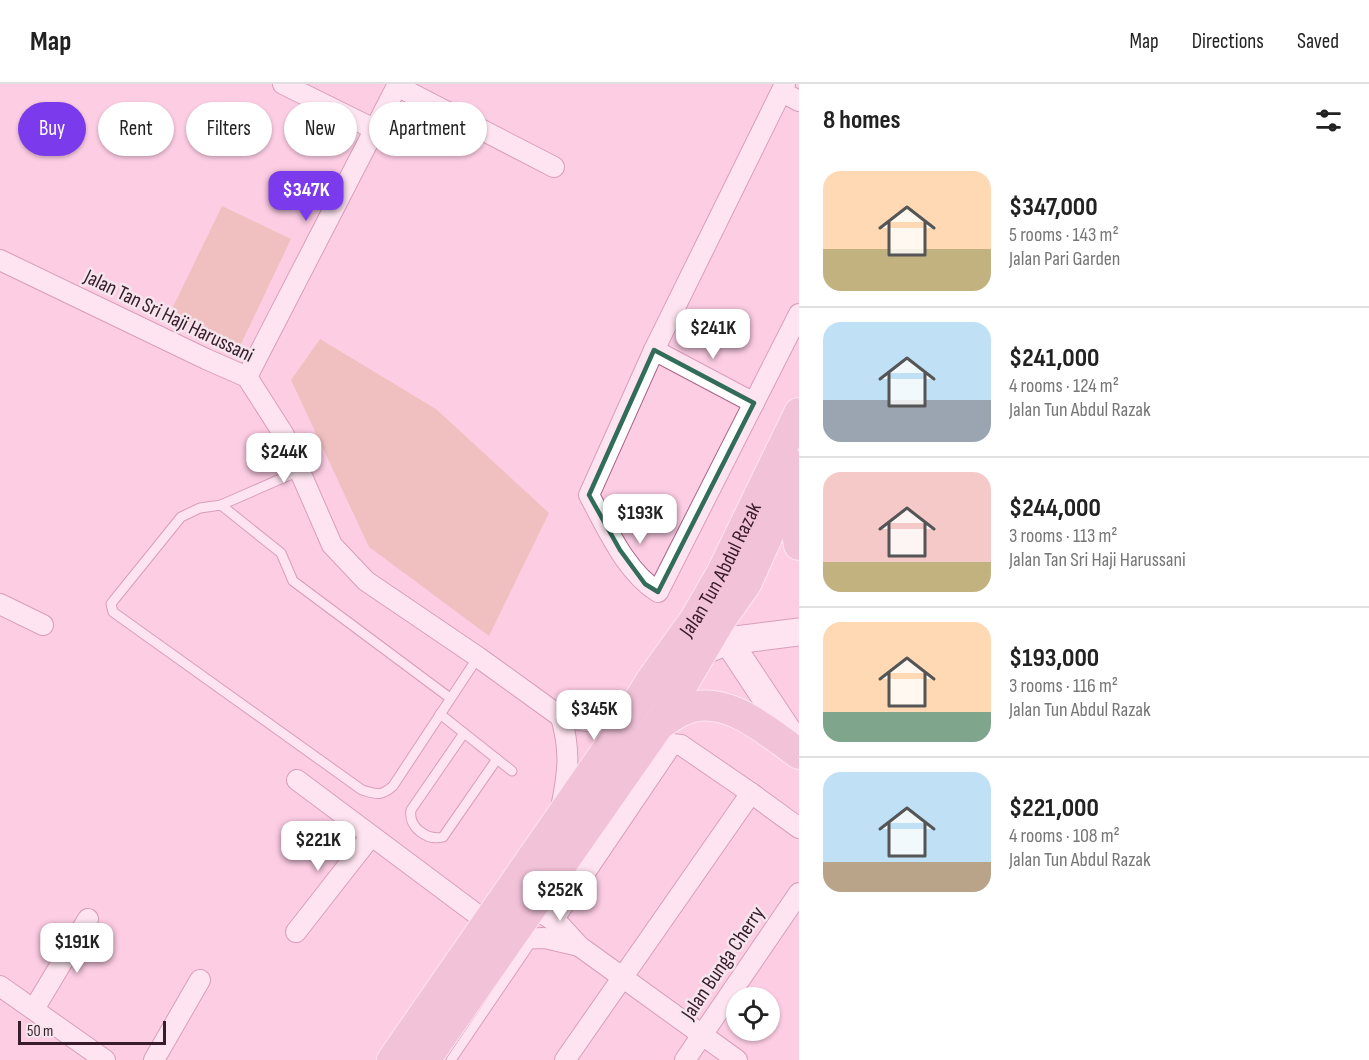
<!DOCTYPE html>
<meta charset="utf-8">
<style>
body{margin:0;font-family:"Sofia Sans Condensed",sans-serif;background:#f6f6f6;color:#222;height:100vh;display:flex;flex-direction:column;font-size:22px;white-space:nowrap}
*{box-sizing:border-box;margin:0}
p{font-size:20px;color:#767676}
.icon{flex:none;width:33px;height:33px;fill:none;stroke:currentColor;stroke-width:2;stroke-linecap:round;stroke-linejoin:round}
.map{position:relative;flex:1;overflow:hidden}
.drawer{display:flex;flex-direction:column;background:#fff;width:570px}
.drawer>*{flex:none}
.banner{position:absolute;left:18px;top:18px;width:570px;height:54px;display:flex;gap:12px}
.tools{position:absolute;left:726px;top:903px;display:grid;gap:12px}
.tools a{display:grid;place-items:center;width:54px;height:54px;border-radius:50%;background:#fff;box-shadow:0 2px 4px #0004;font-size:30px}
.scale{position:absolute;left:18px;bottom:15px;width:148px;box-sizing:border-box;padding-left:6px;border:3px solid #391c2b;border-top:0;font-size:16px;line-height:21px;white-space:nowrap;color:#391c2b;-webkit-text-stroke:4px #f5e5ec;paint-order:stroke}
.price{position:absolute;translate:-50% -51px;padding:0 14px;border-radius:12px;background:#fff;color:#222;font-size:20px;line-height:39px;filter:drop-shadow(0 2px 3px #0008)}
.price::after{content:'';position:absolute;left:50%;top:36px;width:18px;height:14px;margin-left:-9px;background:inherit;clip-path:polygon(0 0,100% 0,50% 100%)}
.price.active{background:#7c3aed;color:#fff}
ul{padding:0;list-style:none}
li{display:flex;align-items:center;gap:18px;height:150px;padding:0 24px}
li+li{border-top:2px solid #e0e0e0}
li span{display:grid;place-items:center;flex:none;width:168px;height:120px;border-radius:18px;color:#555}
li>.icon{margin-inline-start:auto}
span .icon{width:72px;height:72px;fill:#fffc;stroke-width:1}
li b{font-size:26px}
h2{display:flex;justify-content:space-between;align-items:center;height:72px;padding:0 24px;font-size:26px}
.tag{padding:0 21px;border-radius:27px;background:#fff;box-shadow:0 2px 4px #0004;font-size:21px;line-height:54px}
.tag.active{background:#7c3aed;color:#fff}
header{display:flex;align-items:center;gap:36px;box-sizing:border-box;height:84px;padding:0 30px;background:#fff;border-bottom:2px solid #e0e0e0}
header strong{font-size:28px}
nav{display:flex;gap:33px;margin-inline-start:auto;font-size:21px}
main{display:flex;flex:1;min-height:0}
.map>svg:first-child{display:block}
.green{fill:#e0af97}
.lines{fill:none;stroke-linecap:round;stroke-linejoin:round}
.lane-casing{stroke:#aa6489;stroke-width:11}
.street-casing{stroke:#aa6489;stroke-width:22}
.secondary-casing{stroke:#aa6489;stroke-width:29}
.primary-casing{stroke:#fff;stroke-width:32}
.lane{stroke:#fff;stroke-width:9}
.street{stroke:#fff;stroke-width:20}
.secondary{stroke:#fff;stroke-width:27}
.primary{stroke:#e5b3cd;stroke-width:30}
.marked{fill:none;stroke:#316d58;stroke-width:4.5;stroke-linejoin:round}
.labels{text-anchor:middle;dominant-baseline:central;stroke-width:5;stroke-linejoin:round;paint-order:stroke}
.street-label{font-size:21px;fill:#391c2b;stroke:#f5e5ec}
</style>
<header>
<strong>Map</strong>
<nav><a>Map</a><a>Directions</a><a>Saved</a></nav>
</header>
<main>
<div class="map">
<svg width="799" height="976" viewBox="0 0 799 976">
<rect width="100%" height="100%" fill="#fdcde4"/>
<g class="green">
<path d="M 222,122 L 291,155 L 240,262 L 170,229 Z"/>
<path d="M 320,255 L 436,325 L 549,429 L 489,552 L 369,463 L 291,296 Z"/>
</g>
<g class="lines">
<g class="lane-casing">
<g id="lane">
<path d="M 299,387 L 221,421 L 200,424 L 181,433 L 114,516 L 111,520 L 113,528 L 362,706 C 376,710 381,713 393,702 L 478,573"/>
<path d="M 221,421 L 281,469 L 293,497 L 450,614"/>
<path d="M 440,630 L 512,687"/>
<path d="M 464,649 L 411,726 C 408,743 427,757 443,753 L 497,675"/>
<path d="M 451,976 L 534,854"/>
</g>
</g>
<g class="street-casing">
<g id="street">
<path d="M 283,0 L 376,46"/>
<path d="M 785,0 L 654,266 L 589,411 C 607,444 625,487 658,508 L 799,230"/>
<path d="M 397,2 L 554,83"/>
<path d="M 782,8 L 799,17"/>
<path d="M 0,176 L 206,275 L 247,293 L 284,351 L 332,461 L 366,497 L 478,573 L 561,633 L 593,638 L 628,633"/>
<path d="M 654,266 L 754,319"/>
<path d="M 247,293 L 398,0"/>
<path d="M 0,520 L 43,541"/>
<path d="M 297,696 L 487,838"/>
<path d="M 561,724 C 568,690 571,668 561,633"/>
<path d="M 542,829 L 559,840 L 579,862 L 737,976"/>
<path d="M 553,836 L 672,660 L 681,661 L 751,709 L 799,744"/>
<path d="M 296,848 L 371,752"/>
<path d="M 509,855 L 545,854 L 579,862"/>
<path d="M 0,902 L 105,976"/>
<path d="M 34,925 L 88,835"/>
<path d="M 154,976 L 200,896"/>
<path d="M 565,976 L 751,709"/>
<path d="M 685,976 L 799,809"/>
</g>
</g>
<g class="secondary-casing">
<g id="secondary">
<path d="M 722,542 L 728,557 L 799,664"/>
<path d="M 690,572 L 728,557 L 799,548"/>
</g>
</g>
<g class="primary-casing">
<g id="primary">
<path d="M 789,402 L 799,461"/>
<path d="M 659,641 C 667,636 675,629 684,626 C 725,608 768,648 799,670"/>
<path id="s1" d="M 392,976 L 618,650 L 652,595 L 695,535 L 721,490 L 799,329"/>
<path d="M 425,976 L 659,641 L 720,537 L 746,500 L 799,382"/>
</g>
</g>
<use href="#lane" class="lane"/>
<use href="#street" class="street"/>
<use href="#secondary" class="secondary"/>
<use href="#primary" class="primary"/>
</g>
<path d="M0 0H799V976H0ZM 654,266 L 754,319 L 658,508 L 645,500 L 620,466 L 589,411 Z" fill="#fdcde4" fill-opacity=".55" fill-rule="evenodd"/>
<path class="marked" d="M 654,266 L 754,319 L 658,508 L 645,500 L 620,466 L 589,411 Z"/>
<g class="labels">
<g class="street-label">
<text transform="translate(169 232) rotate(26)">Jalan Tan Sri Haji Harussani</text>
<text stroke="none"><textPath href="#s1" startOffset="591">Jalan Tun Abdul Razak</textPath></text>
<text transform="translate(723 879) rotate(-56)">Jalan Bunga Cherry</text>
</g>
</g>
</svg>
<div class="tools">
<a><svg class="icon" aria-label="locate" viewBox="0 0 24 24"><circle cx="12" cy="12" r="6"/><path d="M12 2v4M12 18v4M2 12h4M18 12h4"/></svg></a>
</div>
<div class="scale">50 m</div>
<b class="price active" style="left:306px;top:138px">$347K</b>
<b class="price" style="left:713px;top:276px">$241K</b>
<b class="price" style="left:284px;top:400px">$244K</b>
<b class="price" style="left:640px;top:461px">$193K</b>
<b class="price" style="left:594px;top:657px">$345K</b>
<b class="price" style="left:318px;top:788px">$221K</b>
<b class="price" style="left:560px;top:838px">$252K</b>
<b class="price" style="left:77px;top:890px">$191K</b>
<div class="banner">
<a class="tag active">Buy</a>
<a class="tag">Rent</a>
<a class="tag">Filters</a>
<a class="tag">New</a>
<a class="tag">Apartment</a>
</div>
</div>
<section class="drawer">
<h2>8 homes<svg class="icon" aria-label="filters" viewBox="0 0 24 24"><path d="M4 7h16M4 17h16"/><circle cx="9" cy="7" r="2"/><circle cx="15" cy="17" r="2"/></svg></h2>
<ul>
<li><span style="background:linear-gradient(#ffd9b3 65%,#c2b280 0)"><svg class="icon" aria-label="home" viewBox="0 0 24 24"><path d="M3 11l9-7 9 7M6 9v11h12V9"/></svg></span><div><b>$347,000</b><p>5 rooms · 143 m²</p><p>Jalan Pari Garden</p></div></li>
<li><span style="background:linear-gradient(#bfe0f5 65%,#9aa5b1 0)"><svg class="icon" aria-label="home" viewBox="0 0 24 24"><path d="M3 11l9-7 9 7M6 9v11h12V9"/></svg></span><div><b>$241,000</b><p>4 rooms · 124 m²</p><p>Jalan Tun Abdul Razak</p></div></li>
<li><span style="background:linear-gradient(#f6c9c9 75%,#c2b280 0)"><svg class="icon" aria-label="home" viewBox="0 0 24 24"><path d="M3 11l9-7 9 7M6 9v11h12V9"/></svg></span><div><b>$244,000</b><p>3 rooms · 113 m²</p><p>Jalan Tan Sri Haji Harussani</p></div></li>
<li><span style="background:linear-gradient(#ffd9b3 75%,#7fa58c 0)"><svg class="icon" aria-label="home" viewBox="0 0 24 24"><path d="M3 11l9-7 9 7M6 9v11h12V9"/></svg></span><div><b>$193,000</b><p>3 rooms · 116 m²</p><p>Jalan Tun Abdul Razak</p></div></li>
<li><span style="background:linear-gradient(#bfe0f5 75%,#b9a48a 0)"><svg class="icon" aria-label="home" viewBox="0 0 24 24"><path d="M3 11l9-7 9 7M6 9v11h12V9"/></svg></span><div><b>$221,000</b><p>4 rooms · 108 m²</p><p>Jalan Tun Abdul Razak</p></div></li>
</ul>
</section>
</main>
